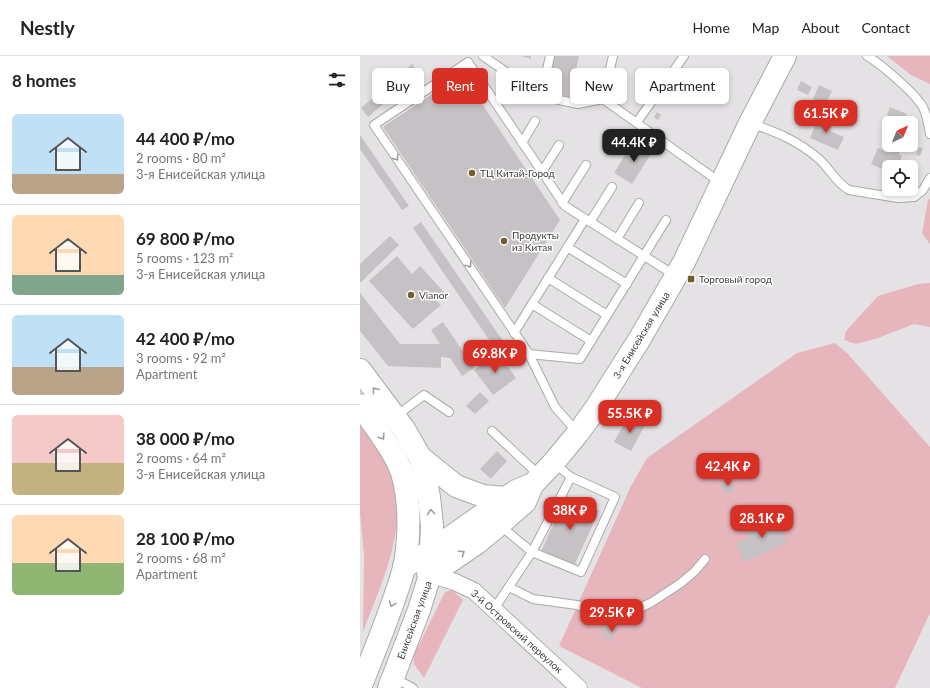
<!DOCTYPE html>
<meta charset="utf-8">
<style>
body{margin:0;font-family:Lato,sans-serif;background:#f6f6f6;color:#222;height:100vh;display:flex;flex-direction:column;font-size:15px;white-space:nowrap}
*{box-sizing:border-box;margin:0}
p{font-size:13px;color:#767676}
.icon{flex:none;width:22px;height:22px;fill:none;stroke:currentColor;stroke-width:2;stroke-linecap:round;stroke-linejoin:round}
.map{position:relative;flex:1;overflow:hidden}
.panel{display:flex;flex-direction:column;background:#fff;width:360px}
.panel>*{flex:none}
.guide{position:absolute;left:12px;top:12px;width:380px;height:36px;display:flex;gap:8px}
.needle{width:26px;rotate:43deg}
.tools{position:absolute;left:522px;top:60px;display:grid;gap:8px}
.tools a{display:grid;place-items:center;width:36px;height:36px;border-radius:6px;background:#fff;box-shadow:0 2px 6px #0003;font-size:20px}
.price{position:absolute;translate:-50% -34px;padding:0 9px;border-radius:8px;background:#d93025;color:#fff;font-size:13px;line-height:26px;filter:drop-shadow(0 1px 2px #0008)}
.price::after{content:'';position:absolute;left:50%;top:24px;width:12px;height:9px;margin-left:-6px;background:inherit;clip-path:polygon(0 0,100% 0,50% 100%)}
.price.current{background:#222;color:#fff}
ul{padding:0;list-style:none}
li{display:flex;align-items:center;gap:12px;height:100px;padding:0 12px}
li+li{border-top:1px solid #e0e0e0}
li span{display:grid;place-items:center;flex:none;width:112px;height:80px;border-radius:6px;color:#555}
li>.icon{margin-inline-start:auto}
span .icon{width:48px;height:48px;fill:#fffc;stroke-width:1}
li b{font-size:17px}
h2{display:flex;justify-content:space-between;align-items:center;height:48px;padding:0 12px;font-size:17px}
.pill{padding:0 14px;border-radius:6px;background:#fff;box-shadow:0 2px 6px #0003;font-size:14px;line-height:36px}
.pill.current{background:#d93025;color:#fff}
header{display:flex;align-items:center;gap:24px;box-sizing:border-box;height:56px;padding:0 20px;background:#fff;border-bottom:1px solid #e0e0e0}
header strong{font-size:19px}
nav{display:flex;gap:22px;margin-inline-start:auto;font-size:14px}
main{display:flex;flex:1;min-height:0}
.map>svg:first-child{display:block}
.green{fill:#e7b5bc}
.building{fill:#c6c1c4}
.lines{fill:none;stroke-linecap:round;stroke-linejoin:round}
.lane-casing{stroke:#aca8ac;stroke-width:10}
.street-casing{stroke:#aca8ac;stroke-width:18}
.secondary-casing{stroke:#aca8ac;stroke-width:24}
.primary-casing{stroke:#aca8ac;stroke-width:24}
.lane{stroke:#fff;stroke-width:8}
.street{stroke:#fff;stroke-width:16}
.secondary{stroke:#fff;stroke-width:22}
.primary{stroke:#fff;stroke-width:22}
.oneway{stroke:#9e9e9e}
.poi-dot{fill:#735d2d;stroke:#fff;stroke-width:1.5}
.labels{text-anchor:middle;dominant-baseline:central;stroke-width:3;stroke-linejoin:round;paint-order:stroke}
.poi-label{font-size:10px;fill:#3e3c3e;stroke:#fff;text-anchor:start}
.street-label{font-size:10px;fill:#3e3c3e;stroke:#fff}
</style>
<header>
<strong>Nestly</strong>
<nav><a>Home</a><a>Map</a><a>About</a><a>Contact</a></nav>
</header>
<main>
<section class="panel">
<h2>8 homes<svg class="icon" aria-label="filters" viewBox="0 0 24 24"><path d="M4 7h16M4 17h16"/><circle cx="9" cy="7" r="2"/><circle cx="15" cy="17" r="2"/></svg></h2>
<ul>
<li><span style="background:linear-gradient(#bfe0f5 75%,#b9a48a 0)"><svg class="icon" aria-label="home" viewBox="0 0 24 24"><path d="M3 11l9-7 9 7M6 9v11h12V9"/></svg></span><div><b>44 400 ₽/mo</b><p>2 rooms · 80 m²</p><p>3-я Енисейская улица</p></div></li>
<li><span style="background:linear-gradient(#ffd9b3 75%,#7fa58c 0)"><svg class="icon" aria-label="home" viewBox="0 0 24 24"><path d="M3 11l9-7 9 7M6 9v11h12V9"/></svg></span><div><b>69 800 ₽/mo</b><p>5 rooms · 123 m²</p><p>3-я Енисейская улица</p></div></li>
<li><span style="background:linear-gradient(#bfe0f5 65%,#b9a48a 0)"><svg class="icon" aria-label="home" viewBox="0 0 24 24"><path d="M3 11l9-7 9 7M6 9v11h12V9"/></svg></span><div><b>42 400 ₽/mo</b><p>3 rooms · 92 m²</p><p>Apartment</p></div></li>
<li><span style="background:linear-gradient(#f6c9c9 60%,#c2b280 0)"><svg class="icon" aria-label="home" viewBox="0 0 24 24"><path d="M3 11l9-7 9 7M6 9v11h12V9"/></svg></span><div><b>38 000 ₽/mo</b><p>2 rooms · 64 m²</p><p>3-я Енисейская улица</p></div></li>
<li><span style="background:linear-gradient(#ffd9b3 60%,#8fb573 0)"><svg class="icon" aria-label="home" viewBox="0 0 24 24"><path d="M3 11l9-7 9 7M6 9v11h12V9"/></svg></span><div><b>28 100 ₽/mo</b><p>2 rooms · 68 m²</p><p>Apartment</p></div></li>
</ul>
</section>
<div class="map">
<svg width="570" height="632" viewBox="0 0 570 632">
<rect width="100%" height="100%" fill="#e5e2e6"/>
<g class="green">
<path d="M 527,0 L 570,0 L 570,28 L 551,19 Z"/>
<path d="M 570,143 L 570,188 L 562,177 L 568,144 Z"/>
<path d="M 570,227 L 570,271 L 554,268 L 518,282 L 496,288 L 484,284 L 486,275 L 518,240 L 558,228 Z"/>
<path d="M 475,287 L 487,297 L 570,391 L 570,557 L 535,632 L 282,632 L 199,590 L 271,430 L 287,402 L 437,297 Z"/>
<path d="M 0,368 C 7,378 16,387 22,398 C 57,456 24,520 3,576 L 4,500 L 0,456 Z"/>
<path d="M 92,534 L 103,544 L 64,622 L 54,608 L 53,601 L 85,536 Z"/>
</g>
<g class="building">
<path d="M 161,0 L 171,0 L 171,3 Z"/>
<path d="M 191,0 L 219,0 L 210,41 L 183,35 Z"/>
<path d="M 52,8 L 59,17 L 8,61 L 1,52 Z"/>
<path d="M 102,18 L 200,164 L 145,252 L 23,71 Z"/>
<path d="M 441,25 L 452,31 L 448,39 L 437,34 Z"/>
<path d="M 459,29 L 472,35 L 465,49 L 453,43 Z"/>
<path d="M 530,51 L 547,58 L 546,60 L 553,63 L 552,67 L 533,67 L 535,62 L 527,59 Z"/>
<path d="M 297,56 L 301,59 L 298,64 L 294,61 Z"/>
<path d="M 455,61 L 473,68 L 470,75 L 484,81 L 478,94 L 450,82 L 455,70 L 452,69 Z"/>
<path d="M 0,79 L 49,150 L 42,154 L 0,93 Z"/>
<path d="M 527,85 L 529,86 L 529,89 L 536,89 L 542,91 L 539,98 L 542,100 L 538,111 L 529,111 L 529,116 L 511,108 L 518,92 L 524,94 Z"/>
<path d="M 283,86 L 294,93 L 272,128 L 254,117 L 270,91 L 277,96 Z"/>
<path d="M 559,91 L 563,92 L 560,100 L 556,98 Z"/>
<path d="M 61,166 L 143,285 L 134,291 L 53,172 Z"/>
<path d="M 30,180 L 39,189 L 0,227 L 0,208 Z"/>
<path d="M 37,200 L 52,218 L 60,210 L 84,236 L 75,243 L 81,249 L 53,273 L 9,225 Z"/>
<path d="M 0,237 L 40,288 L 80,288 L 71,274 L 83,266 L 114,312 L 102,320 L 90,302 L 81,301 L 81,312 L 28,310 L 0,275 Z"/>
<path d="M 138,297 L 156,322 L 133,339 L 114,314 Z"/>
<path d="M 120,336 L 129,345 L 115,358 L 106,350 Z"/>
<path d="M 268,360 L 285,369 L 271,395 L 254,386 Z"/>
<path d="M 137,395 L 147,405 L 131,423 L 120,413 Z"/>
<path d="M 365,424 L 375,433 L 371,439 L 360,430 Z"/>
<path d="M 206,440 L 239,455 L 214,510 L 181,496 Z"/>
<path d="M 415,459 L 427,487 L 384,506 L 376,487 L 390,481 L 386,472 Z"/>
<path d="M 247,567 L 251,568 L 245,583 L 241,581 Z"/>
<path d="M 253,569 L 257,570 L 251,585 L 247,583 Z"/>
</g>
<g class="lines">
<g class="lane-casing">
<g id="lane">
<path d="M 123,0 L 181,40 L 218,48 L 243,43 L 361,127"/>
<path d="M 507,0 C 521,8 551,34 561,48 C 567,56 568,68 570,78"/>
<path d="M 181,40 L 190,0"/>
<path d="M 243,43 L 253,0"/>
<path d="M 277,66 L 324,0"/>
<path d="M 390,67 C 416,76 437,84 459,103 C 470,113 476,127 489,134 L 538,142 L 554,141 L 563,134 L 570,122"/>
<path d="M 162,87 L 175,65"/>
<path d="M 182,116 L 199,89"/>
<path d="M 202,147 L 226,109"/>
<path d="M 230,166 L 252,131"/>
<path d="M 257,183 L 279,147"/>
<path d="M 207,191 L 267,228"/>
<path d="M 188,222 L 247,259"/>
<path d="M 172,248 L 231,285"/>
<path d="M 154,277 L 225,163"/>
<path d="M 169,298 L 220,303 L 306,164"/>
<path d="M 36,360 L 64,339 L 89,356"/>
<path d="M 132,375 L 180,420"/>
<path d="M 217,376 L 195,351 L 169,298 L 14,69 L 108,6 L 205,150 L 316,220"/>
<path d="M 141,467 L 148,476 L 172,496 L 221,516 L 255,441 L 211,421 L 194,407"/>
<path d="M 149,531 L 173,543 L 217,549 L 241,558 L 261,558 L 276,554 L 292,546 L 321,527 L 335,515 L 345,503"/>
<path d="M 134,553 L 172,496 L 211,421"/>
<path d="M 34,622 L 53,632"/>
</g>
</g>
<g class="street-casing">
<path id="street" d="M 65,517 L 95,526 L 114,535 L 219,632"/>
</g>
<g class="secondary-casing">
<g id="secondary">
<path d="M 60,401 L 96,430 L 123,440 L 146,442"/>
<path d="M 44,511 L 71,495 L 156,435 L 173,428 L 194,406 L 218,377 L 236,352 L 279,284 L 324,206 L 390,67 L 425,0"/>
<path d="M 70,519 L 117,487 L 141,467 L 165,446 L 172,429"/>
</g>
</g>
<g class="primary-casing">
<g id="primary">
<path d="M 0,314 L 44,373 L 60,401 L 64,415 L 69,441 L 72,469 L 70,519 L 59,554 L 29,632"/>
<path d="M 0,349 C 13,368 28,386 38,407 C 45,421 47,437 48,452 C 49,471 48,493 44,512 C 33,552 15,593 0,632"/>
</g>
</g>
<use href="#lane" class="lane"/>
<use href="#street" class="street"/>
<use href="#secondary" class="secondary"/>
<use href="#primary" class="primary"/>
</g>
<defs><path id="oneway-chevron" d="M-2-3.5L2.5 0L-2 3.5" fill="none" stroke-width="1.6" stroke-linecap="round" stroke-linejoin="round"/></defs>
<g class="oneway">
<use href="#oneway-chevron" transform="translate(36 102) rotate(56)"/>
<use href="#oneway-chevron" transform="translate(109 209) rotate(56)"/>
<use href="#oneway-chevron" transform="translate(15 334) rotate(-128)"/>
<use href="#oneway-chevron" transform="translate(22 381) rotate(57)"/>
<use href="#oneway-chevron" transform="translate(71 456) rotate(-95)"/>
<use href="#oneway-chevron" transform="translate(102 497) rotate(-34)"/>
<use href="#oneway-chevron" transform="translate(32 548) rotate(110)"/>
</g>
<g class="poi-dot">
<circle cx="112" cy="117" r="4"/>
<circle cx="144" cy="185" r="4"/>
<rect x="327" y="219" width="8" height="8" rx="2"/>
<circle cx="51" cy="239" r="4"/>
</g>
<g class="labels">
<g class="poi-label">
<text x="120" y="117">ТЦ Китай-Город</text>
<text x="152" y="179">Продукты<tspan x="152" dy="12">из Китая</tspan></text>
<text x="339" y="223">Торговый город</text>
<text x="59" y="239">Vianor</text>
</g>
<g class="street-label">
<text transform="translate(281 279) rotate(-59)">3-я Енисейская улица</text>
<text transform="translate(54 564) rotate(-70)">Енисейская улица</text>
<text transform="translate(157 575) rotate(42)">3-й Островский переулок</text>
</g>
</g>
</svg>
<div class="tools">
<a><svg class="needle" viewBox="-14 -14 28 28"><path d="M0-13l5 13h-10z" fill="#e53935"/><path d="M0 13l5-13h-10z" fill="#767676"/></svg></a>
<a><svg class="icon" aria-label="locate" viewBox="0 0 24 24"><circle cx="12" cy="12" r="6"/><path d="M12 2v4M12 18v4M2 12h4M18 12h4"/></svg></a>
</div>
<b class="price" style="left:466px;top:78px">61.5K ₽</b>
<b class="price current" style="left:274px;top:107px">44.4K ₽</b>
<b class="price" style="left:135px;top:318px">69.8K ₽</b>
<b class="price" style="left:270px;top:378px">55.5K ₽</b>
<b class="price" style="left:368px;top:431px">42.4K ₽</b>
<b class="price" style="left:210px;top:475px">38K ₽</b>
<b class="price" style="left:402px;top:483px">28.1K ₽</b>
<b class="price" style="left:252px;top:577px">29.5K ₽</b>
<div class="guide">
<a class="pill">Buy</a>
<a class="pill current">Rent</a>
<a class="pill">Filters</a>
<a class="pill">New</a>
<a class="pill">Apartment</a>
</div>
</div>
</main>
